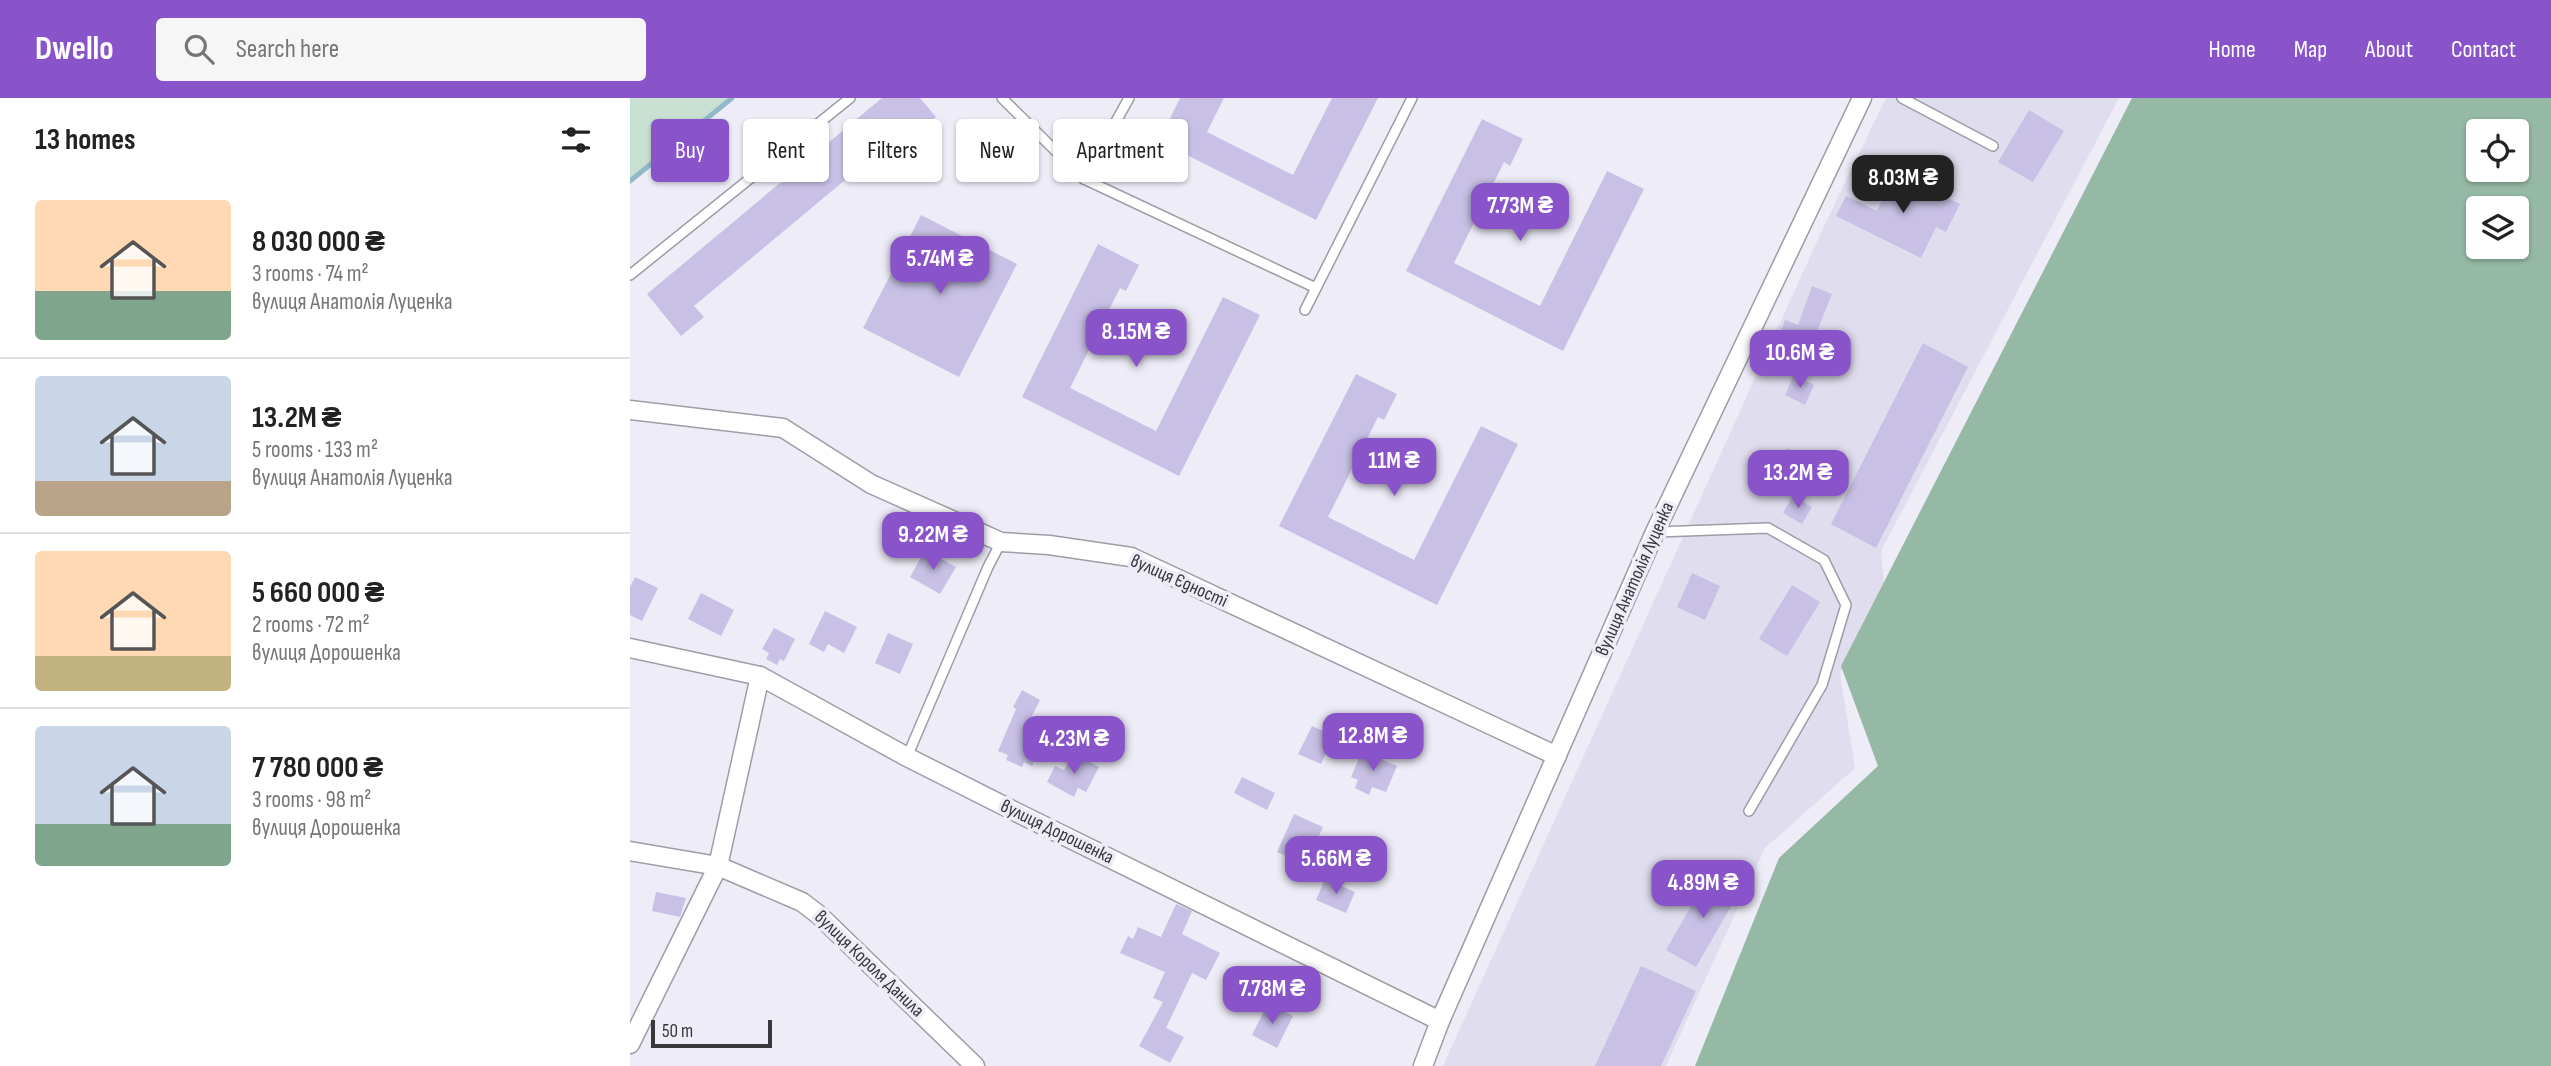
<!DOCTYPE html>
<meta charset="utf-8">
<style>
body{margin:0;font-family:"Sofia Sans Condensed",sans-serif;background:#f6f6f6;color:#222;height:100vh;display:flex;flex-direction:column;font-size:26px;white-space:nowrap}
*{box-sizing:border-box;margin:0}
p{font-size:23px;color:#767676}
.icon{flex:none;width:38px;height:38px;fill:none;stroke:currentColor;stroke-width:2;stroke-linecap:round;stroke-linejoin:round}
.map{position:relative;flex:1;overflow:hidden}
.sheet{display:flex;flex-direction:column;background:#fff;width:630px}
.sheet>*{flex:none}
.top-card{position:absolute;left:21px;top:21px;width:665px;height:63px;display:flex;gap:14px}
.controls{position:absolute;left:1836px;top:21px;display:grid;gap:14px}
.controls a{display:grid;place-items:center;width:63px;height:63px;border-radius:7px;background:#fff;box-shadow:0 2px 5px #0004;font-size:35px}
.scale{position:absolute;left:21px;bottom:18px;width:121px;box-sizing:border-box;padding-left:7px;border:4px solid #38373b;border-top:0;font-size:19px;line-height:24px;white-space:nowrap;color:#38373b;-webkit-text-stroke:5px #eeecf7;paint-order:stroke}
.price{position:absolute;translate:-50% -60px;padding:0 16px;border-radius:14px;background:#8953ca;color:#fff;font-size:23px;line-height:46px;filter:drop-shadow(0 2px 4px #0008)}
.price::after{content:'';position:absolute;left:50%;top:42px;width:21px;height:16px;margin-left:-10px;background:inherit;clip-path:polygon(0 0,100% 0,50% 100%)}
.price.active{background:#222;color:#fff}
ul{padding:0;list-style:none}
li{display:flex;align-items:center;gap:21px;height:175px;padding:0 35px}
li+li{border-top:2px solid #e0e0e0}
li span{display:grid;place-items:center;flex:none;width:196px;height:140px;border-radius:7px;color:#555}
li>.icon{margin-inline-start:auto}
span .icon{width:84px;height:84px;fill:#fffc;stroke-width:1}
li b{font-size:30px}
h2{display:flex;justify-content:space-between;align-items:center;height:84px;padding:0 35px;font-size:30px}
.tag{padding:0 24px;border-radius:7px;background:#fff;box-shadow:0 2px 5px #0004;font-size:24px;line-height:63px}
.tag.active{background:#8953ca;color:#fff}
header{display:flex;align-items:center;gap:42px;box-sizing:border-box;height:98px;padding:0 35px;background:#8953ca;color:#fff}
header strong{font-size:33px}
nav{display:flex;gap:38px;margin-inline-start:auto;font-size:24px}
.search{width:490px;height:63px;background:#f6f6f6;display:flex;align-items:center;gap:18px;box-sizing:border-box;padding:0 24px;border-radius:7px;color:#767676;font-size:26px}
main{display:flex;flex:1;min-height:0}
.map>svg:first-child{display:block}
.built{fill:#e0ddee}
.green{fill:#c8e1d2}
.forest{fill:#95b9a4;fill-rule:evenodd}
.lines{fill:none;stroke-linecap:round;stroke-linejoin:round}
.stream{stroke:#91b9ca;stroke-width:5}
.building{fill:#c8c1e5}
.service-casing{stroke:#9e9ca5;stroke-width:12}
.minor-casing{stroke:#9e9ca5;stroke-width:21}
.service{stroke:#fff;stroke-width:9}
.minor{stroke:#fff;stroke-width:18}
.labels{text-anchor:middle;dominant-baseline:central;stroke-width:7;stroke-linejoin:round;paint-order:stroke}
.street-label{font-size:19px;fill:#38373b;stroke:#eeecf7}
</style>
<header>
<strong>Dwello</strong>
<div class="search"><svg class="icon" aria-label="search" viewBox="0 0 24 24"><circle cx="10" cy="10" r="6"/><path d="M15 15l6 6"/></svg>Search here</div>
<nav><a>Home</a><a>Map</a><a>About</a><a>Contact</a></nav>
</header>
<main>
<section class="sheet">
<h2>13 homes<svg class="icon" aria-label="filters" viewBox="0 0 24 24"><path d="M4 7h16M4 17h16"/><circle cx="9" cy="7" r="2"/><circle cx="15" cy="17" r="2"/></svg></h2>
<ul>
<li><span style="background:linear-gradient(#ffd9b3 65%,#7fa58c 0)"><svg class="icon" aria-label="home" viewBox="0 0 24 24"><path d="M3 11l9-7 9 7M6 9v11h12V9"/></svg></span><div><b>8 030 000 ₴</b><p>3 rooms · 74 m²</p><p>вулиця Анатолія Луценка</p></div></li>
<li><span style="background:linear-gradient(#c9d6e8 75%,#b9a48a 0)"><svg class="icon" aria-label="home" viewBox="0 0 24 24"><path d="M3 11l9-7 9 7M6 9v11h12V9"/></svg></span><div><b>13.2M ₴</b><p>5 rooms · 133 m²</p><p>вулиця Анатолія Луценка</p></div></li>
<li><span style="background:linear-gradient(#ffd9b3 75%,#c2b280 0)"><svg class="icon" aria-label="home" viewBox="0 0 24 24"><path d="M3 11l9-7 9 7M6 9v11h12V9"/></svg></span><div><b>5 660 000 ₴</b><p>2 rooms · 72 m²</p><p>вулиця Дорошенка</p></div></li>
<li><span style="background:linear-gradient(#c9d6e8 70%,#7fa58c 0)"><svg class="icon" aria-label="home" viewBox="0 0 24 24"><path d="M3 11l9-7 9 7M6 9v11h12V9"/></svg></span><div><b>7 780 000 ₴</b><p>3 rooms · 98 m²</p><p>вулиця Дорошенка</p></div></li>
</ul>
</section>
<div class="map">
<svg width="1921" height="968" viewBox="0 0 1921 968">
<rect width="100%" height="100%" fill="#eeecf7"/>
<path class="built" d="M 1256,0 L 1489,0 L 1251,453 L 1254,484 L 1210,575 L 1225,670 L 1135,750 L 1036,968 L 813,968 L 1194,128 Z"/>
<path class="green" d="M 0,0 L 102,0 L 0,83 Z"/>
<path class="forest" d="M 1502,0 L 1921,0 L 1921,968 L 1065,968 L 1149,760 L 1248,668 L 1211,568 ZM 1848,33 L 1886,33 L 1886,72 L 1848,72 ZM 1848,110 L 1886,110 L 1886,149 L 1848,149 Z"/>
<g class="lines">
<path class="stream" d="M 0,83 L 102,0"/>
</g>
<g class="building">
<path d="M 252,0 L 290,0 L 306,19 L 281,39 L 275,32 L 64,208 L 74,219 L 51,238 L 17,196 Z"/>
<path d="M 550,0 L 594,0 L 577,34 L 663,77 L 702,0 L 748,0 L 686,122 L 529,43 Z"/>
<path d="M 1399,12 L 1434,33 L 1403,84 L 1368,64 Z"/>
<path d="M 852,21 L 893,41 L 880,68 L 874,64 L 824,165 L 910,208 L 977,73 L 1014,91 L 933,253 L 776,173 Z"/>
<path d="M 1265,75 L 1330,106 L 1316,134 L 1306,129 L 1291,160 L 1206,118 L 1216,98 L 1247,113 Z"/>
<path d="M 291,117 L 387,166 L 329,279 L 233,230 Z"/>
<path d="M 468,146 L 509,167 L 496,193 L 490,190 L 440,290 L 526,333 L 593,199 L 630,217 L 549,378 L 392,299 Z"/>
<path d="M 1182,188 L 1202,196 L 1181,248 L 1150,236 L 1155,222 L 1168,227 Z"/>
<path d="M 1293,245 L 1338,269 L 1246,450 L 1201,426 Z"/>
<path d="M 726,276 L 767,296 L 754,322 L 748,319 L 698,419 L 784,462 L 851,328 L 888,346 L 807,507 L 649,428 Z"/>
<path d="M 1164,277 L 1184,287 L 1175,307 L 1155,297 Z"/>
<path d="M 1157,350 L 1183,364 L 1169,388 L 1144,374 Z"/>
<path d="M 1163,398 L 1182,409 L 1172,426 L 1153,415 Z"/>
<path d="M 295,452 L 326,469 L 310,496 L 280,479 Z"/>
<path d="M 1062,475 L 1090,488 L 1075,522 L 1047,509 Z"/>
<path d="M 5,479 L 28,490 L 12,523 L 0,517 L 0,489 Z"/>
<path d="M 1162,487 L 1190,504 L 1157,558 L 1129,541 Z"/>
<path d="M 71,495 L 104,512 L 91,538 L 58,521 Z"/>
<path d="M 195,513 L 227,529 L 214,555 L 198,546 L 194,554 L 179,546 Z"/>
<path d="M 144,530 L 165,541 L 154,563 L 150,561 L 147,567 L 136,561 L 139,555 L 132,551 Z"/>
<path d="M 258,535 L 283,546 L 270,576 L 245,565 Z"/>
<path d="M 392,592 L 410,602 L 396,630 L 415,638 L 402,668 L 394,664 L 392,669 L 376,662 L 378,657 L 368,653 L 386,611 L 383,609 Z"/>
<path d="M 682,628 L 704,638 L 691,666 L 668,656 Z"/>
<path d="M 732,653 L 767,668 L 756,694 L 742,689 L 739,697 L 725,690 L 728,682 L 721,679 Z"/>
<path d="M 443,655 L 469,669 L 456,694 L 448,690 L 444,699 L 417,684 L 425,668 L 434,672 Z"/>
<path d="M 612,679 L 645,695 L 637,712 L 604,695 Z"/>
<path d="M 664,716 L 693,729 L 679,760 L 664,754 L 661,760 L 647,754 Z"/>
<path d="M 1080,775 L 1110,793 L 1066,869 L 1036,852 Z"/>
<path d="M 695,781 L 725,794 L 716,815 L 686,802 Z"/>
<path d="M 26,794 L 56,800 L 50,819 L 22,813 Z"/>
<path d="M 546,806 L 562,813 L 552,836 L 590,855 L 576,882 L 562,875 L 536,930 L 554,939 L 540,965 L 509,948 L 533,904 L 523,900 L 535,874 L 490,855 L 498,838 L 503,841 L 508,829 L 531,839 Z"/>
<path d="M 1011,868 L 1066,893 L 1031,968 L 965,968 Z"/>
<path d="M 638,905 L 663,918 L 647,950 L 622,937 Z"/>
</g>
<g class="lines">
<g class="service-casing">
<g id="service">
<path d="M 372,0 L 454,81 L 686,190"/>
<path d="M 1272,0 L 1363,48"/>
<path d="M 454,81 L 499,0"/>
<path d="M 0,177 L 220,0"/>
<path d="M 675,212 L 782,0"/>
<path d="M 1026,434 L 1138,430 L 1194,462 L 1216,507 L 1192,587 L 1119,713"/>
<path d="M 277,659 L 358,469 L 371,444"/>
</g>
</g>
<g class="minor-casing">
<g id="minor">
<path d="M 0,312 L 153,330 L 241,386 L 371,444 L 419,447 L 501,459 L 927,658"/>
<path d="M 0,550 L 130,578 L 277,659 L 384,713 L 810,923"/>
<path d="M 0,753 L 88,768 L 172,804 L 189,817 L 345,968"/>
<path d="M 0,946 L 88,768 L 130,578"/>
<path d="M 793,968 L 810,923 L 1025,434 L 1232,0"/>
</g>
</g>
<use href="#service" class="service"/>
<use href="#minor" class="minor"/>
</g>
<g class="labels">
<g class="street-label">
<text transform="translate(1005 481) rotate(-66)">вулиця Анатолія Луценка</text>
<text transform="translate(549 483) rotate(24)">вулиця Єдності</text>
<text transform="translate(427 734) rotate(26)">вулиця Дорошенка</text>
<text transform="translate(239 866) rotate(44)">вулиця Короля Данила</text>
</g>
</g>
</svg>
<div class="controls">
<a><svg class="icon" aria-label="locate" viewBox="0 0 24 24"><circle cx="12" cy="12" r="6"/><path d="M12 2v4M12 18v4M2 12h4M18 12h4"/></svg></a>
<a><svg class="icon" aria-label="layers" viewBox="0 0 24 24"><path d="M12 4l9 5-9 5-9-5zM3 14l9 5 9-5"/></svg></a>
</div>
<div class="scale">50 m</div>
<b class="price active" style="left:1273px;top:117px">8.03M ₴</b>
<b class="price" style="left:890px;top:145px">7.73M ₴</b>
<b class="price" style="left:310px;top:198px">5.74M ₴</b>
<b class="price" style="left:506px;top:271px">8.15M ₴</b>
<b class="price" style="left:1170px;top:292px">10.6M ₴</b>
<b class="price" style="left:764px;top:400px">11M ₴</b>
<b class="price" style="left:1168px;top:412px">13.2M ₴</b>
<b class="price" style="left:303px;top:474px">9.22M ₴</b>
<b class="price" style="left:743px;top:675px">12.8M ₴</b>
<b class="price" style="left:444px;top:678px">4.23M ₴</b>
<b class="price" style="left:706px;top:798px">5.66M ₴</b>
<b class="price" style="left:1073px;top:822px">4.89M ₴</b>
<b class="price" style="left:642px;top:928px">7.78M ₴</b>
<div class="top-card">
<a class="tag active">Buy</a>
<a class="tag">Rent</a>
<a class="tag">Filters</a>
<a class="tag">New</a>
<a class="tag">Apartment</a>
</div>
</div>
</main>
